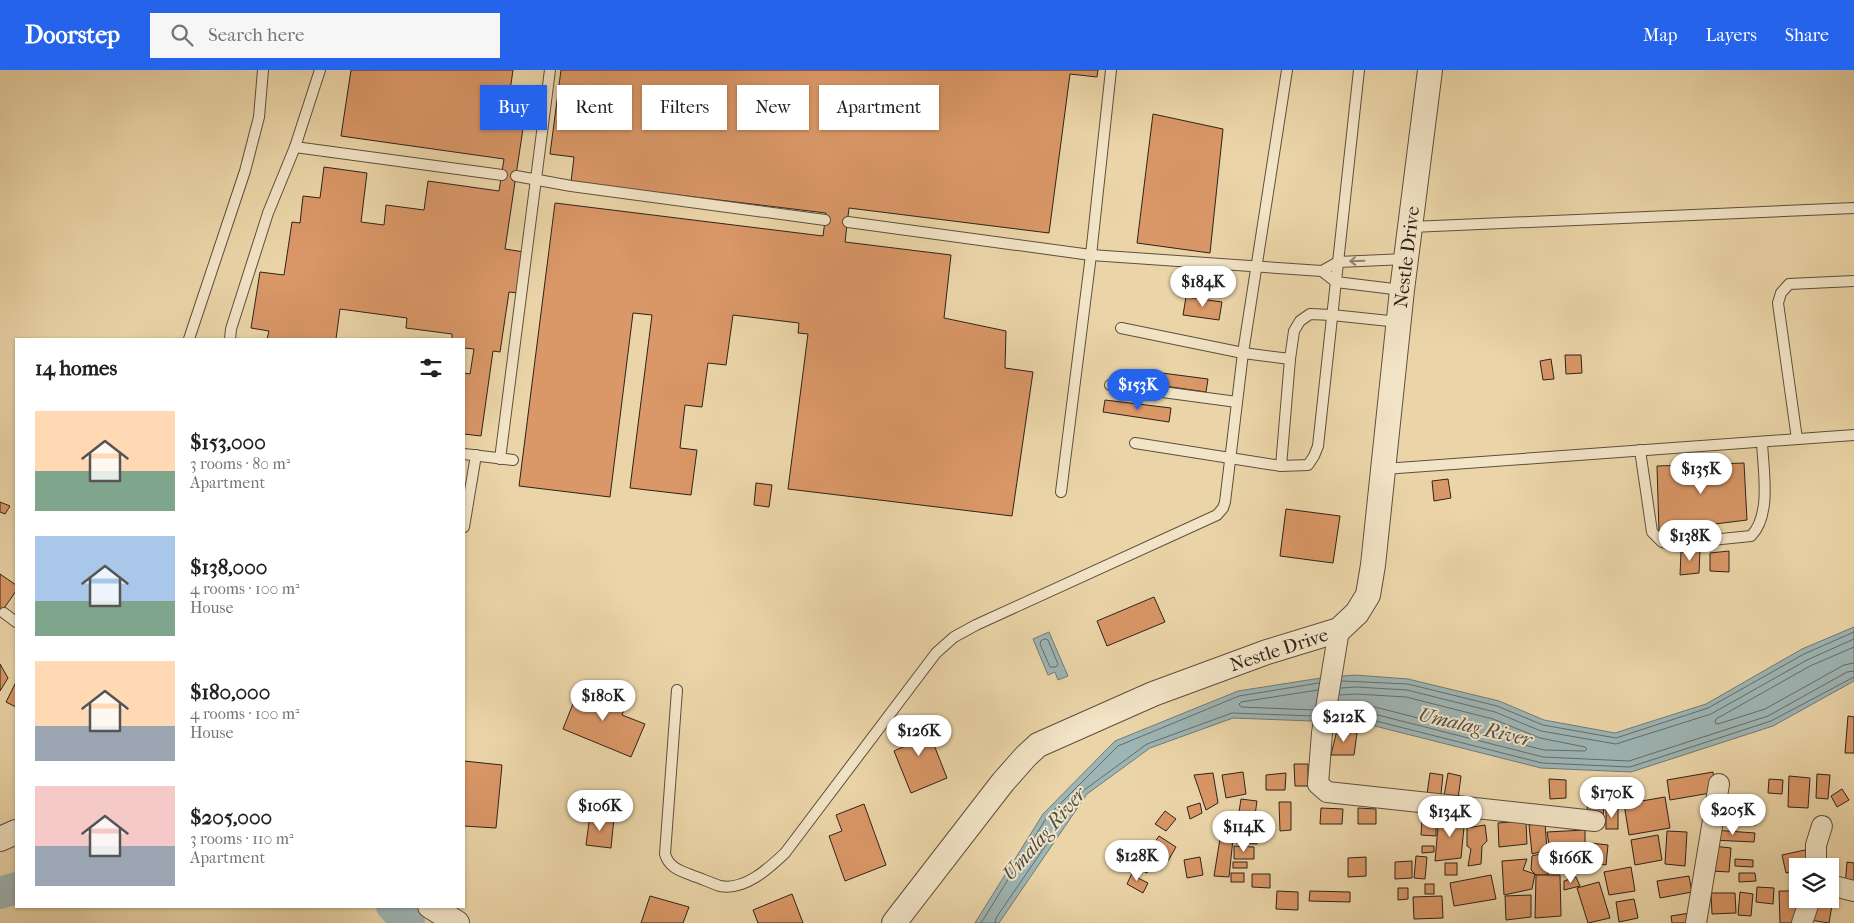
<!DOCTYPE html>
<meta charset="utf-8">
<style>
body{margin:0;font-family:"IM FELL French Canon",serif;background:#f6f6f6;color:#202124;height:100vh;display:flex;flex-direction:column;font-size:19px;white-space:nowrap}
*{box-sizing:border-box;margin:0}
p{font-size:16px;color:#757577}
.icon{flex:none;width:28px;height:28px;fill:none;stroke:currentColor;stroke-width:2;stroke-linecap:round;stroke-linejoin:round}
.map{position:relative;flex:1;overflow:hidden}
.side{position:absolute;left:15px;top:268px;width:450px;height:570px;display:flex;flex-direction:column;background:#fff;border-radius:0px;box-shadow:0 1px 4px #0004}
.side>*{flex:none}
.banner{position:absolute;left:480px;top:15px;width:475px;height:45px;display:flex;gap:10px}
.tools{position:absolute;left:1789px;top:788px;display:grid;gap:10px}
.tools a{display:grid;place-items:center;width:50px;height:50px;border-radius:0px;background:#fff;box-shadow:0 1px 4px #0004;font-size:25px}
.price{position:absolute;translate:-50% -42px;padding:0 11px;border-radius:18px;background:#fff;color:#222;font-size:16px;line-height:32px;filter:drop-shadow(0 1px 2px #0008)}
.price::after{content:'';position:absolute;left:50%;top:30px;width:15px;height:11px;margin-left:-8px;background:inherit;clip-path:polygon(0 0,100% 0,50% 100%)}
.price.active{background:#2563eb;color:#fff}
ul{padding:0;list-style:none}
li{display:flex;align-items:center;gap:15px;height:125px;padding:0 20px}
li span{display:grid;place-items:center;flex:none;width:140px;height:100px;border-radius:0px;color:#555}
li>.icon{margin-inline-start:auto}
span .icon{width:60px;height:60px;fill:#fffc;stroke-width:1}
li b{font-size:21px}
h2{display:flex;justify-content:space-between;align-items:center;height:60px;padding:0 20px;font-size:21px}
.pill{padding:0 18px;border-radius:0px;background:#fff;box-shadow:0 1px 4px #0004;font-size:18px;line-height:45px}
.pill.active{background:#2563eb;color:#fff}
header{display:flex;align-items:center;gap:30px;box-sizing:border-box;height:70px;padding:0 25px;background:#2563eb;color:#fff}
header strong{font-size:24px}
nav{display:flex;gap:28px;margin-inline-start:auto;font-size:18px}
.search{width:350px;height:45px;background:#f6f6f6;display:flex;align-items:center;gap:12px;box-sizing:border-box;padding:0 18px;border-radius:0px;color:#757577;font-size:19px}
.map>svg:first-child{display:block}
.water{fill:#9eb5b5;stroke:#717a77}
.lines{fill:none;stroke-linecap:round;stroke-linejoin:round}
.shore{stroke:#666c68;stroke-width:1}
.river{stroke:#9eb5b5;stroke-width:32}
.building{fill:#da9767;stroke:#2e221b}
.service-casing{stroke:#5d4f3e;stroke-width:12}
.minor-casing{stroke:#5d4f3e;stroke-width:22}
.tertiary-casing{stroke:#5d4f3e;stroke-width:26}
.service{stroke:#f2e4c6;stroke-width:10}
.minor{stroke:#f2e4c6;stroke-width:20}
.tertiary{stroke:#f2e4c6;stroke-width:24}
.oneway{stroke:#908370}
.labels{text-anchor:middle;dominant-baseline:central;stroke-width:4;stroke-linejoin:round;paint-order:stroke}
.street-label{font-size:19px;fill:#2e221b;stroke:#f2e4c6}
.water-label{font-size:20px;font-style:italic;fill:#504e49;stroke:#f2e4c6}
</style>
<header>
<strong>Doorstep</strong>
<div class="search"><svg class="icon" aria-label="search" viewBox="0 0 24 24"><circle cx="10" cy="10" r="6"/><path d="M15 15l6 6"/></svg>Search here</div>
<nav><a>Map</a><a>Layers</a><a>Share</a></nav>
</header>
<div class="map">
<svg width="1854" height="853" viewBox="0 0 1854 853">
<rect width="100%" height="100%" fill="#ebd5a8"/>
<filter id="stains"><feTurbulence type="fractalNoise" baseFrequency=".004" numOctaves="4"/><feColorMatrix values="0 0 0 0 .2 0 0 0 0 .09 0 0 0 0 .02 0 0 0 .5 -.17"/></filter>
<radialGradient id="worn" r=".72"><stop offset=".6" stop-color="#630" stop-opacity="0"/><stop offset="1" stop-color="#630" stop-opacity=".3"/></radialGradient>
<g class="water">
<path d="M 1854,557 L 1854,611 L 1773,656 L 1631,702 L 1541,698 L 1363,653 L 1233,648 L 1150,678 L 1087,724 L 999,853 L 975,853 L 1043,744 L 1115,671 L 1238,621 L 1321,608 L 1355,605 L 1408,609 L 1499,631 L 1544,650 L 1615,663 L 1706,634 L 1802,579 Z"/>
<path d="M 1049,562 L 1068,606 L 1058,610 L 1055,602 L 1048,605 L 1033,569 Z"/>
</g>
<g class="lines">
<g class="shore">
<path d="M 1045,569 L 1048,570 L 1058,594 L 1056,597 L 1050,597 L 1040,574 L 1041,571 Z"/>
<path d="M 1854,577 L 1810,596 L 1716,649 L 1715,653 L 1718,654 L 1765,639 L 1844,595 L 1854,593"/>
<path d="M 1342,611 L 1408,614 L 1497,636 L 1543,655 L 1616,668 L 1708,638 L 1804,584 L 1854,562"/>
<path d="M 1341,618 L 1356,617 L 1407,620 L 1495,642 L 1541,661 L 1616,674 L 1711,644 L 1807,590 L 1854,569"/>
<path d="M 1338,633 L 1367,635 L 1544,680 L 1585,681 L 1587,679 L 1585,677 L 1540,668 L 1493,649 L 1406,627 L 1356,624 L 1340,625"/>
<path d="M 1314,640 L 1241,637 L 1239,634 L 1241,632 L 1318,620"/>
<path d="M 1337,641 L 1366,642 L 1543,687 L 1629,691 L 1768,646 L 1847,602 L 1854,601"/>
<path d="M 1336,647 L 1364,648 L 1542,693 L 1630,697 L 1771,651 L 1854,607"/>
<path d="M 981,853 L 1047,747 L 1118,676 L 1239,626 L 1319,613"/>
<path d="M 995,853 L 996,848 L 1083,721 L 1147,674 L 1232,643 L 1313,646"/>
</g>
<g class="river">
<path d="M 0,823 L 16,818"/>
<path d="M 392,836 L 409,853"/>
</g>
</g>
<g class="building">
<path d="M 351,0 L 513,0 L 507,42 L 525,45 L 505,179 L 524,182 L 518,223 L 509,222 L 500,282 L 493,281 L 481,366 L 464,364 L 464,303 L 470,304 L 474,279 L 464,278 L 464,269 L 452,269 L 452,264 L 406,258 L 407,248 L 340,239 L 336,269 L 267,269 L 269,261 L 251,258 L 260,202 L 284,205 L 292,152 L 300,153 L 303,126 L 320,128 L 324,97 L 367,103 L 361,152 L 384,155 L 386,135 L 424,140 L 428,111 L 499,121 L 504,89 L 341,66 Z"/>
<path d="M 561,0 L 1098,0 L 1097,7 L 1070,4 L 1049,163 L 849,138 L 845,172 L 951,185 L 944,248 L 1006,261 L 1005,298 L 1033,302 L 1012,446 L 788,419 L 808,264 L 798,263 L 799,253 L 733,245 L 726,295 L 708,293 L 702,337 L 685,335 L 680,378 L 697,380 L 691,425 L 630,418 L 652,245 L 633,243 L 610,427 L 519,416 L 555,133 L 823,166 L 826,143 L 571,112 L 574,87 L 550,84 Z"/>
<path d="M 1153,44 L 1223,59 L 1210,183 L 1137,173 Z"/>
<path d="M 1186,227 L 1222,232 L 1219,250 L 1183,245 Z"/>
<path d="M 1565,285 L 1581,285 L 1582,303 L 1566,304 Z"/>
<path d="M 1551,289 L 1554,309 L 1543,310 L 1540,291 Z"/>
<path d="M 1139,300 L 1208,309 L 1206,322 L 1137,312 Z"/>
<path d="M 1105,330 L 1171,338 L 1169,352 L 1103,342 Z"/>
<path d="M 1744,393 L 1747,450 L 1659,461 L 1657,396 Z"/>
<path d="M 1448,409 L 1451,428 L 1434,431 L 1432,411 Z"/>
<path d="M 756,413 L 772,415 L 769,437 L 754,435 Z"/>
<path d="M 0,432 L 10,436 L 5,444 L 0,442 Z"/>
<path d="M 1286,439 L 1340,446 L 1333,493 L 1280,486 Z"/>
<path d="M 1700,480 L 1699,503 L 1680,505 L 1681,482 Z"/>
<path d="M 1729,481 L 1729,502 L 1710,501 L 1710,483 Z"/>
<path d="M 0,504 L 16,515 L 16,521 L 0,544 Z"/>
<path d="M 1154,527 L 1165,552 L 1107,576 L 1097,551 Z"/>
<path d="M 0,594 L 8,608 L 0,621 Z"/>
<path d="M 16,612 L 16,637 L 6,632 Z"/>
<path d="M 580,616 L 626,635 L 622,645 L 645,654 L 631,687 L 563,659 Z"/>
<path d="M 1848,646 L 1854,647 L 1854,683 L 1845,683 Z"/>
<path d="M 923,647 L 947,708 L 911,723 L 894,681 L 905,676 L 897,658 Z"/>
<path d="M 1337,660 L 1357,663 L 1354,685 L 1331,685 Z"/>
<path d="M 464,691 L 502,695 L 496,758 L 464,756 Z"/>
<path d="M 1294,694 L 1308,694 L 1308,716 L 1295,716 Z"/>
<path d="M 1243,702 L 1246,724 L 1226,728 L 1222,705 Z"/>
<path d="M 1713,702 L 1716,722 L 1670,730 L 1667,710 Z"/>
<path d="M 1213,703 L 1218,733 L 1206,740 L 1194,705 Z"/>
<path d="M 1286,703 L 1285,720 L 1266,720 L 1266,705 Z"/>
<path d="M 1430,703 L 1443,705 L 1441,724 L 1427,724 Z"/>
<path d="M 1448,703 L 1461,706 L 1458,729 L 1444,726 Z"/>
<path d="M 1817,704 L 1830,705 L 1828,729 L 1816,728 Z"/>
<path d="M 1789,706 L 1810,708 L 1808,738 L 1788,737 Z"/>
<path d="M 1549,709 L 1566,710 L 1566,728 L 1550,729 Z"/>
<path d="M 1769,709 L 1783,710 L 1782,724 L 1768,723 Z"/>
<path d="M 1842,719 L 1849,730 L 1837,737 L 1831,726 Z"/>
<path d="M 1586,721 L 1605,721 L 1603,748 L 1588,747 Z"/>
<path d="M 1665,727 L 1670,758 L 1629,765 L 1624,734 Z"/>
<path d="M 1241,729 L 1257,731 L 1255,745 L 1239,742 Z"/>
<path d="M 1725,730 L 1757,732 L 1756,744 L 1724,743 Z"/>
<path d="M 1279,732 L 1291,732 L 1291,760 L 1280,761 Z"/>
<path d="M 1200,733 L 1202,743 L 1190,749 L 1187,737 Z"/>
<path d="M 864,734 L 886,795 L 845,811 L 829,766 L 842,761 L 836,745 Z"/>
<path d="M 1321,738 L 1343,739 L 1342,754 L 1320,754 Z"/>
<path d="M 1358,738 L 1376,739 L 1376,754 L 1358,754 Z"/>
<rect x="1606" y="739" width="12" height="20"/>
<path d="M 1165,741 L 1176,749 L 1166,761 L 1155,754 Z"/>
<path d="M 590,745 L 614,748 L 611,778 L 586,775 Z"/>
<path d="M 1238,745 L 1254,747 L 1252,759 L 1236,757 Z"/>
<path d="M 1439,745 L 1465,747 L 1461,788 L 1435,791 Z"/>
<path d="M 1422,749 L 1436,750 L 1436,766 L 1421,765 Z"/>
<path d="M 1735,749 L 1756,750 L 1756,755 L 1735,754 Z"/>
<path d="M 1223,750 L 1235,750 L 1229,807 L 1214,806 Z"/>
<path d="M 1526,751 L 1527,774 L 1499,777 L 1498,753 Z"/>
<path d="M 1545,753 L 1547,780 L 1532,784 L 1529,755 Z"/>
<path d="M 1485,755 L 1487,771 L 1482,776 L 1481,794 L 1468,796 L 1471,779 L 1467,776 L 1467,758 Z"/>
<path d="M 1237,760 L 1257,761 L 1257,774 L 1236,773 Z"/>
<path d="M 1585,760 L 1585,776 L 1576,778 L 1576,787 L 1571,788 L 1571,780 L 1550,781 L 1547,762 Z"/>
<path d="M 1713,760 L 1755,763 L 1754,772 L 1712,770 Z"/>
<path d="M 1667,761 L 1687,762 L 1685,796 L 1665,794 Z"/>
<path d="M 1658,765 L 1662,790 L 1635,795 L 1631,770 Z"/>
<path d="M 1159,766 L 1176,777 L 1168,791 L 1150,779 Z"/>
<path d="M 1590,773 L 1608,775 L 1606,795 L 1588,792 Z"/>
<path d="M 1234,776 L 1254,777 L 1254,789 L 1234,789 Z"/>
<path d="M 1422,776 L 1434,776 L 1434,782 L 1422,783 Z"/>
<path d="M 1713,776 L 1731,778 L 1729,802 L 1711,801 Z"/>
<path d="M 1805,780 L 1808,796 L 1798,796 L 1798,800 L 1786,803 L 1782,785 Z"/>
<path d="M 1547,782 L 1548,805 L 1536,805 L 1531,800 L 1532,786 Z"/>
<path d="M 1416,786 L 1427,787 L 1425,809 L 1414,808 Z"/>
<path d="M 1200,787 L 1203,805 L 1187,808 L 1184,790 Z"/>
<path d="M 1366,787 L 1366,806 L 1348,807 L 1348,788 Z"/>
<path d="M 1527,789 L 1523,800 L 1535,804 L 1532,819 L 1504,825 L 1502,791 Z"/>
<path d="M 1735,789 L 1753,790 L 1753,797 L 1735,796 Z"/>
<path d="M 1142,790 L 1151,794 L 1147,803 L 1137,798 Z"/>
<path d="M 1412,791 L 1412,808 L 1395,809 L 1395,792 Z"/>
<rect x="1233" y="792" width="14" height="6"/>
<path d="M 1847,792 L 1854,793 L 1854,817 L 1845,816 Z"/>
<rect x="1445" y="793" width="12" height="12"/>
<path d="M 1631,797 L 1635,821 L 1609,825 L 1604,802 Z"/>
<path d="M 1134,799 L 1140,802 L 1138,808 L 1148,813 L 1143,823 L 1127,814 Z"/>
<rect x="1231" y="803" width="13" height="9"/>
<path d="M 1739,803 L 1755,803 L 1756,811 L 1739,812 Z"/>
<path d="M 1252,804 L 1270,804 L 1270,818 L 1252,817 Z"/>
<path d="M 1491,805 L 1496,829 L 1454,836 L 1450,813 Z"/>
<path d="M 1536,805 L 1560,805 L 1561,846 L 1535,848 Z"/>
<path d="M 1689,806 L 1692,822 L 1660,828 L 1657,811 Z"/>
<path d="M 1576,807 L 1580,816 L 1564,820 L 1564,811 Z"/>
<path d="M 1599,812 L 1610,848 L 1588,853 L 1577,818 Z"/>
<rect x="1425" y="814" width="9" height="10"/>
<path d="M 1757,817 L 1774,818 L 1773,834 L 1756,832 Z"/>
<path d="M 1398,818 L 1408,818 L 1408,829 L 1398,830 Z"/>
<path d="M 1277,821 L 1298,822 L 1298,840 L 1276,839 Z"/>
<path d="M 1310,821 L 1350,822 L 1350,832 L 1309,831 Z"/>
<path d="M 1779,821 L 1795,821 L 1796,853 L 1780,853 Z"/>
<path d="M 1740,822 L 1753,824 L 1751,846 L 1738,845 Z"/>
<path d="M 1711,823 L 1735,823 L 1736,843 L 1712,844 Z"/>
<path d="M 792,824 L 803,853 L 758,853 L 753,840 Z"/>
<path d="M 1531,825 L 1531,847 L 1506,850 L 1505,826 Z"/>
<path d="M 650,826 L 689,837 L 683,853 L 641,853 Z"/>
<path d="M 1442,826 L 1443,848 L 1414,849 L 1413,827 Z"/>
<path d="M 1634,829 L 1638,848 L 1619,852 L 1616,832 Z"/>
<path d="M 1814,829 L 1833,829 L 1829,853 L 1810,850 Z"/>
<path d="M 1690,843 L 1691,853 L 1672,853 L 1671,846 Z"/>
</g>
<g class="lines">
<g class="service-casing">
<g id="service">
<path d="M 295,77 L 502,105"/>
<path d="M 516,106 L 571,116 L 825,150"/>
<path d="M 848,152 L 1091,185 L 1322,201"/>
<path d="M 1411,157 L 1854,138"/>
<path d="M 1402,220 L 1336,212 L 1322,201 L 1338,192 L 1406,189"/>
<path d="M 1121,258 L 1243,283 L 1290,289"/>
<path d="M 189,269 L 245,101 L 259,47 L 263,0"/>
<path d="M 230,269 L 231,259 L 268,143 L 295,77 L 320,0"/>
<path d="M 1110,315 L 1237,332"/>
<path d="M 1797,369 L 1778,233 L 1781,223 L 1789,214 L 1854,211"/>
<path d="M 1135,373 L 1281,396 L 1308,395 L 1314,386 L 1318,376 L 1359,0"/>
<path d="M 1640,380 L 1652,462 L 1662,472 L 1672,474 L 1751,466 C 1772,445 1763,399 1762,372"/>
<path d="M 464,384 L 513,390"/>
<path d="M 500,389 L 550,0"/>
<path d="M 1281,396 L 1290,289 L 1294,261 L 1300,251 L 1310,244 L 1332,245 L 1399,252"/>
<path d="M 1384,399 L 1854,365"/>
<path d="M 1061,422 L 1091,185 L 1111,0"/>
<path d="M 464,457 L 476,385"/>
<path d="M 4,543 L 16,552"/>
<path d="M 677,620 L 665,784 C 669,797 678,800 691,805 C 700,808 711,813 720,816 C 745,821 769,798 785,783 L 936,583 L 954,567 L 976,555 L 1217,445 L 1223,438 L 1225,432 L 1243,283 L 1287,0"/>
</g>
</g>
<g class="minor-casing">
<g id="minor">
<path d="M 1339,560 L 1322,663 L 1318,714 L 1327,722 L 1595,751"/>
<path d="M 1816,796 L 1816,775 L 1822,756"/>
<path d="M 1830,815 L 1854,821"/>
<path d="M 1696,853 L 1719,714"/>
<path d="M 1802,853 L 1810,829"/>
</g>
</g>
<g class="tertiary-casing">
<g id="tertiary">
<path d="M 0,769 L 16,762"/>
<path d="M 430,836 L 457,853"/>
<path d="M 894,853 L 1003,712 L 1026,686 L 1038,675 L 1153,624 L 1267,582 L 1339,560 L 1357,543 L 1368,525 L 1373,495 L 1402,220 L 1430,0"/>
</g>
</g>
<use href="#service" class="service"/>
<use href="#minor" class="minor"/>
<use href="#tertiary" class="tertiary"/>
</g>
<defs><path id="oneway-shaft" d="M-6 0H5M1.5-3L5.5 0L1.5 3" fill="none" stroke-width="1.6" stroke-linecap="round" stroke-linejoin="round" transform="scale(1.25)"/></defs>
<use class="oneway" href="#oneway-shaft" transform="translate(1357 191) rotate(178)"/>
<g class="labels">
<g class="street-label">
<text transform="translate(1407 187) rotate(-83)">Nestle Drive</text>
<text transform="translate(1279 580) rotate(-18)">Nestle Drive</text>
</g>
<g class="water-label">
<text transform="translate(1475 657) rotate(13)">Umalag River</text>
<text transform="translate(1044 764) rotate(-49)">Umalag River</text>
</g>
</g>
<rect width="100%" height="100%" filter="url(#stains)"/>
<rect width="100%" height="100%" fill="url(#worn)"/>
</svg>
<div class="tools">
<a><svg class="icon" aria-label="layers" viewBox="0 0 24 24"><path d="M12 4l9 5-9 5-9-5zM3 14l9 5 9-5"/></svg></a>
</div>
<b class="price" style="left:1203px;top:238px">$184K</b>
<b class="price active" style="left:1138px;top:341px">$153K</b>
<b class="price" style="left:1701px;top:425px">$135K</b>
<b class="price" style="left:1690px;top:492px">$138K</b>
<b class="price" style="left:603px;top:652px">$180K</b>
<b class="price" style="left:1344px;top:673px">$212K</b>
<b class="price" style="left:919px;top:687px">$126K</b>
<b class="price" style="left:1612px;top:749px">$170K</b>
<b class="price" style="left:600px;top:762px">$106K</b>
<b class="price" style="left:1733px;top:766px">$205K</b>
<b class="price" style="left:1450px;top:768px">$134K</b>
<b class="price" style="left:1244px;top:783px">$114K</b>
<b class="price" style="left:1137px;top:812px">$128K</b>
<b class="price" style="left:1571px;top:814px">$166K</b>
<div class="banner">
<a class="pill active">Buy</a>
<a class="pill">Rent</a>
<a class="pill">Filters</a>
<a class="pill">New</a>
<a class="pill">Apartment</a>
</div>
<section class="side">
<h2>14 homes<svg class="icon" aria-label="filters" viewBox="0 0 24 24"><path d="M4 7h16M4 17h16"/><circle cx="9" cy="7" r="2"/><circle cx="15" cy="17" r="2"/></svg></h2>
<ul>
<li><span style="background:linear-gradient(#ffd9b3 60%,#7fa58c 0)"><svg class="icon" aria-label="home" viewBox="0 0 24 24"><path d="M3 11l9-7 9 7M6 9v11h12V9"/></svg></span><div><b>$153,000</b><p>3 rooms · 80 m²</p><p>Apartment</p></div></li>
<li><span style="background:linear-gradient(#a9c7e8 65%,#7fa58c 0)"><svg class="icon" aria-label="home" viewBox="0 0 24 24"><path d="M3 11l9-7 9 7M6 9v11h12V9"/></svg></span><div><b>$138,000</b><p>4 rooms · 100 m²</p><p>House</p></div></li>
<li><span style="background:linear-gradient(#ffd9b3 65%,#9aa5b1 0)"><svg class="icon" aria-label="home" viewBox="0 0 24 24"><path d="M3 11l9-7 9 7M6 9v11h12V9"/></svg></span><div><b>$180,000</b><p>4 rooms · 100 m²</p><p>House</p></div></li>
<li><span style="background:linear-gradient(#f6c9c9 60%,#9aa5b1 0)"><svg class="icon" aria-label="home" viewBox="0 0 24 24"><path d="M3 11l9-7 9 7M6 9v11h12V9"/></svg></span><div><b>$205,000</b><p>3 rooms · 110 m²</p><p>Apartment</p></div></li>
</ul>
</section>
</div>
